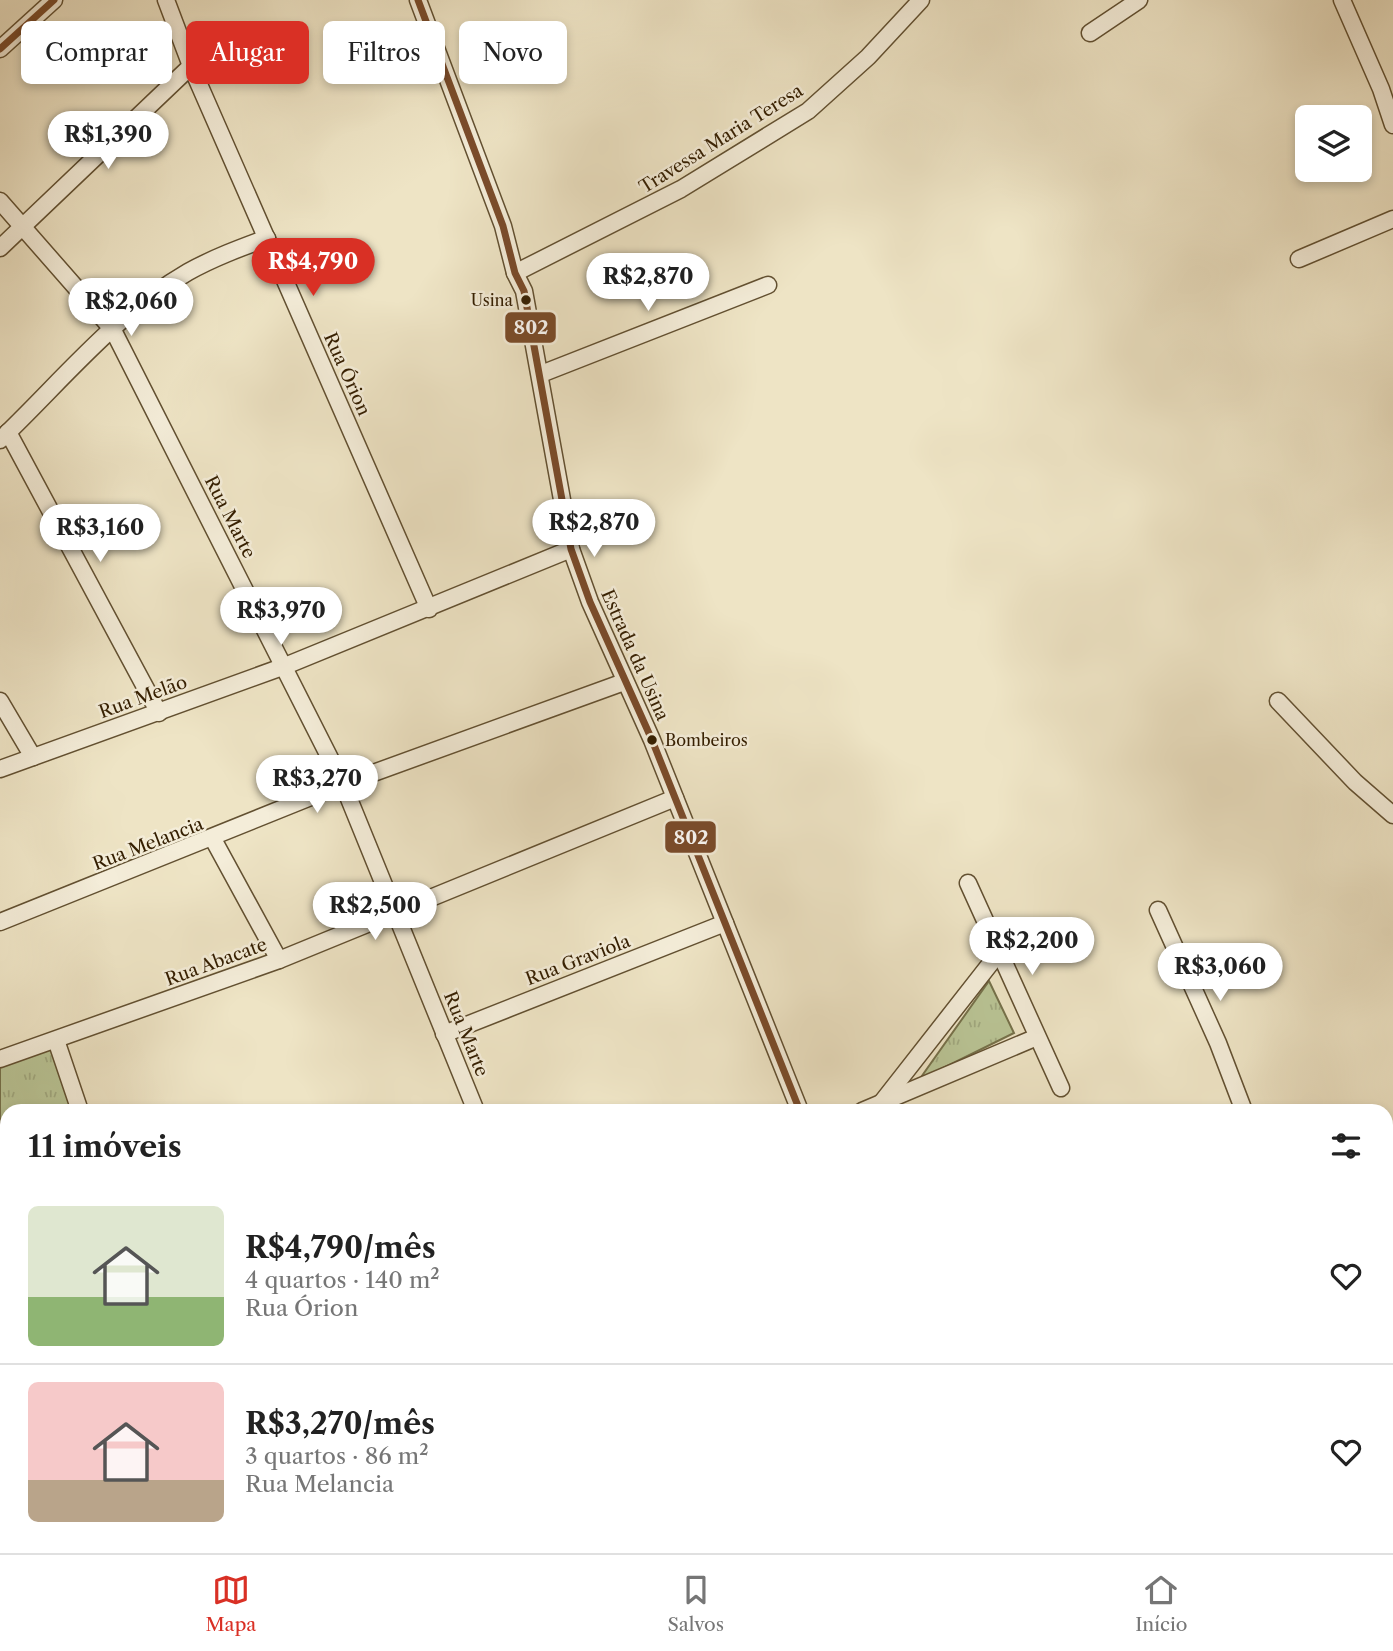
<!DOCTYPE html>
<html lang="pt">
<meta charset="utf-8">
<style>
body{margin:0;font-family:"Libre Caslon Text",serif;background:#f6f6f6;color:#222;height:100vh;display:flex;flex-direction:column;font-size:26px;white-space:nowrap}
*{box-sizing:border-box;margin:0}
p{font-size:23px;color:#767676}
.icon{flex:none;width:38px;height:38px;fill:none;stroke:currentColor;stroke-width:2;stroke-linecap:round;stroke-linejoin:round}
.map{position:relative;flex:1;overflow:hidden}
.drawer{position:absolute;left:0px;top:1104px;width:1393px;height:450px;display:flex;flex-direction:column;background:#fff;border-radius:21px 21px 0 0;box-shadow:0 4px 10px #0003}
.drawer>*{flex:none}
.guide{position:absolute;left:21px;top:21px;width:700px;height:63px;display:flex;gap:14px}
.buttons{position:absolute;left:1295px;top:105px;display:grid;gap:14px}
.buttons a{display:grid;place-items:center;width:77px;height:77px;border-radius:10px;background:#fff;box-shadow:0 4px 10px #0003;font-size:35px}
.price{position:absolute;translate:-50% -60px;padding:0 16px;border-radius:24px;background:#fff;color:#222;font-size:23px;line-height:46px;filter:drop-shadow(0 2px 4px #0008)}
.price::after{content:'';position:absolute;left:50%;top:42px;width:21px;height:16px;margin-left:-10px;background:inherit;clip-path:polygon(0 0,100% 0,50% 100%)}
.price.current{background:#d93025;color:#fff}
ul{padding:0;list-style:none}
li{display:flex;align-items:center;gap:21px;height:175px;padding:0 28px}
li+li{border-top:2px solid #e0e0e0}
li span{display:grid;place-items:center;flex:none;width:196px;height:140px;border-radius:10px;color:#555}
li>.icon{margin-inline-start:auto}
span .icon{width:84px;height:84px;fill:#fffc;stroke-width:1}
li b{font-size:30px}
h2{display:flex;justify-content:space-between;align-items:center;height:84px;padding:0 28px;font-size:30px}
.tag{padding:0 24px;border-radius:10px;background:#fff;box-shadow:0 4px 10px #0003;font-size:24px;line-height:63px}
.tag.current{background:#d93025;color:#fff}
.menu{display:flex;justify-content:space-around;align-items:center;height:98px;border-top:2px solid #e0e0e0;background:#fff;font-size:19px;color:#767676}
.menu a{display:grid;justify-items:center;gap:4px}
.menu .current{color:#d93025}
.map>svg:first-child{display:block}
.park{fill:url(#park-tufts);stroke:#76714a;stroke-width:2}
.lines{fill:none;stroke-linecap:round;stroke-linejoin:round}
.minor-casing{stroke:#625031;stroke-width:19}
.minor{stroke:#f4edd9;stroke-width:16}
.bus-1-casing{stroke:#f4edd9;stroke-width:12}
.bus-1{stroke:#7a4b2a;stroke-width:7}
.bus-dot{fill:#341e00;stroke:#f4edd9;stroke-width:2.5}
.labels{text-anchor:middle;dominant-baseline:central;stroke-width:5;stroke-linejoin:round;paint-order:stroke}
.bus-label{font-size:16px;fill:#341e00;stroke:#f4edd9;text-anchor:end}
.street-label{font-size:18px;fill:#341e00;stroke:#f4edd9}
.line-badge{stroke:#f4edd9;stroke-width:2.5}
.badge-label{font-size:19px;text-anchor:middle;font-weight:bold;fill:#fff}
</style>
<div class="map">
<svg width="1393" height="1553" viewBox="0 0 1393 1553">
<defs>
<pattern id="park-tufts" width="24" height="20" patternUnits="userSpaceOnUse" patternTransform="scale(1.75)"><rect width="24" height="20" fill="#b9c495"/><path d="M3 7l-1-3M5 7V3M7 7l1-3M15 17l-1-3M17 17v-4M19 17l1-3" fill="none" stroke="#a0a87f"/></pattern>
</defs>
<rect width="100%" height="100%" fill="#eee4c5"/>
<filter id="stains"><feTurbulence type="fractalNoise" baseFrequency=".00286" numOctaves="4"/><feColorMatrix values="0 0 0 0 .2 0 0 0 0 .09 0 0 0 0 .02 0 0 0 .5 -.17"/></filter>
<radialGradient id="worn" r=".72"><stop offset=".6" stop-color="#630" stop-opacity="0"/><stop offset="1" stop-color="#630" stop-opacity=".3"/></radialGradient>
<g class="park">
<path d="M 989,981 L 1014,1033 L 919,1080 Z"/>
<path d="M 51,1047 L 73,1111 L 7,1111 L 7,1203 L 0,1200 L 0,1066 Z"/>
</g>
<g class="lines">
<g class="minor-casing">
<g id="minor">
<path d="M 166,0 L 191,66 L 429,609"/>
<path d="M 418,0 L 503,226 L 515,273 L 524,291 L 571,549 L 590,602 L 652,740 L 800,1111"/>
<path d="M 1342,0 L 1381,89 L 1393,125"/>
<path d="M 1090,33 L 1139,0"/>
<path d="M 0,49 L 54,0"/>
<path d="M 0,201 L 113,330 L 343,784 L 476,1111"/>
<path d="M 0,248 L 191,66"/>
<path d="M 1299,259 L 1393,219"/>
<path d="M 515,273 L 681,189 L 808,111 L 868,57 L 921,0"/>
<path d="M 541,374 L 768,285"/>
<path d="M 8,432 L 159,713"/>
<path d="M 0,440 C 60,383 115,314 188,272 C 213,258 240,248 267,238"/>
<path d="M 0,701 L 33,757"/>
<path d="M 1278,701 L 1355,782 L 1393,815"/>
<path d="M 0,769 L 285,666 L 571,549"/>
<path d="M 213,839 L 279,960"/>
<path d="M 968,883 L 1061,1088"/>
<path d="M 1158,910 L 1218,1043 L 1244,1111"/>
<path d="M 0,922 L 343,784 L 624,682"/>
<path d="M 444,1034 L 725,923"/>
<path d="M 56,1040 L 80,1111"/>
<path d="M 0,1059 L 279,960 L 675,798"/>
<path d="M 882,1102 L 1001,950"/>
<path d="M 862,1111 L 1037,1037"/>
<path d="M 1386,1181 L 1393,1179"/>
<path d="M 0,1185 L 7,1191"/>
<path d="M 0,1227 L 7,1209"/>
<path d="M 1386,1410 L 1393,1407"/>
<path d="M 0,1427 L 7,1443"/>
<path d="M 1386,1503 L 1393,1498"/>
<path d="M 53,1547 L 55,1553"/>
<path d="M 141,1547 L 141,1553"/>
<path d="M 278,1547 L 278,1553"/>
<path d="M 429,1547 L 429,1553"/>
<path d="M 656,1547 L 659,1553"/>
<path d="M 728,1547 L 731,1553"/>
<path d="M 1002,1547 L 1007,1553"/>
<path d="M 864,1553 L 872,1547"/>
<path d="M 1325,1553 L 1331,1547"/>
</g>
</g>
<use href="#minor" class="minor"/>
<g class="bus-1-casing">
<g id="bus-1">
<path d="M 418,0 L 503,226 L 515,273 L 524,291 L 571,549 L 590,602 L 652,740 L 800,1111"/>
<path d="M 0,49 L 54,0"/>
</g>
</g>
<use href="#bus-1" class="bus-1"/>
</g>
<g class="bus-dot">
<circle cx="526" cy="300" r="6"/>
<circle cx="652" cy="740" r="6"/>
</g>
<g class="labels">
<g class="bus-label">
<text x="513" y="300">Usina</text>
<text x="665" y="740" text-anchor="start">Bombeiros</text>
</g>
<g class="street-label">
<text transform="translate(721 139) rotate(-32)">Travessa Maria Teresa</text>
<text transform="translate(347 374) rotate(66)">Rua Órion</text>
<text transform="translate(230 517) rotate(63)">Rua Marte</text>
<text transform="translate(635 655) rotate(66)">Estrada da Usina</text>
<text transform="translate(143 697) rotate(-20)">Rua Melão</text>
<text transform="translate(148 844) rotate(-21)">Rua Melancia</text>
<text transform="translate(578 960) rotate(-21)">Rua Graviola</text>
<text transform="translate(216 962) rotate(-20)">Rua Abacate</text>
<text transform="translate(466 1034) rotate(68)">Rua Marte</text>
</g>
</g>
<g class="line-badge">
<rect x="504" y="311" width="53" height="33" rx="7" fill="#7a4b2a"/>
<rect x="664" y="820" width="53" height="34" rx="7" fill="#7a4b2a"/>
</g>
<g class="badge-label">
<text x="531" y="334">802</text>
<text x="691" y="844">802</text>
</g>
<rect width="100%" height="100%" filter="url(#stains)"/>
<rect width="100%" height="100%" fill="url(#worn)"/>
</svg>
<div class="buttons">
<a><svg class="icon" aria-label="layers" viewBox="0 0 24 24"><path d="M12 4l9 5-9 5-9-5zM3 14l9 5 9-5"/></svg></a>
</div>
<b class="price" style="left:108px;top:171px">R$1,390</b>
<b class="price current" style="left:313px;top:298px">R$4,790</b>
<b class="price" style="left:648px;top:313px">R$2,870</b>
<b class="price" style="left:131px;top:338px">R$2,060</b>
<b class="price" style="left:594px;top:559px">R$2,870</b>
<b class="price" style="left:100px;top:564px">R$3,160</b>
<b class="price" style="left:281px;top:647px">R$3,970</b>
<b class="price" style="left:317px;top:815px">R$3,270</b>
<b class="price" style="left:375px;top:942px">R$2,500</b>
<b class="price" style="left:1032px;top:977px">R$2,200</b>
<b class="price" style="left:1220px;top:1003px">R$3,060</b>
<div class="guide">
<a class="tag">Comprar</a>
<a class="tag current">Alugar</a>
<a class="tag">Filtros</a>
<a class="tag">Novo</a>
</div>
<section class="drawer">
<h2>11 imóveis<svg class="icon" aria-label="filters" viewBox="0 0 24 24"><path d="M4 7h16M4 17h16"/><circle cx="9" cy="7" r="2"/><circle cx="15" cy="17" r="2"/></svg></h2>
<ul>
<li><span style="background:linear-gradient(#dfe7d0 65%,#8fb573 0)"><svg class="icon" aria-label="home" viewBox="0 0 24 24"><path d="M3 11l9-7 9 7M6 9v11h12V9"/></svg></span><div><b>R$4,790/mês</b><p>4 quartos · 140 m²</p><p>Rua Órion</p></div><svg class="icon" aria-label="heart" viewBox="0 0 24 24"><path d="M12 20l-8-8c-3-5 5-10 8-4 3-6 11-1 8 4z"/></svg></li>
<li><span style="background:linear-gradient(#f6c9c9 70%,#b9a48a 0)"><svg class="icon" aria-label="home" viewBox="0 0 24 24"><path d="M3 11l9-7 9 7M6 9v11h12V9"/></svg></span><div><b>R$3,270/mês</b><p>3 quartos · 86 m²</p><p>Rua Melancia</p></div><svg class="icon" aria-label="heart" viewBox="0 0 24 24"><path d="M12 20l-8-8c-3-5 5-10 8-4 3-6 11-1 8 4z"/></svg></li>
</ul>
</section>
</div>
<nav class="menu">
<a class="current"><svg class="icon" aria-label="map" viewBox="0 0 24 24"><path d="M3 6l6-2 6 2 6-2v14l-6 2-6-2-6 2zM9 4v14M15 6v14"/></svg>Mapa</a>
<a><svg class="icon" aria-label="saved" viewBox="0 0 24 24"><path d="M7 4h10v16l-5-4-5 4z"/></svg>Salvos</a>
<a><svg class="icon" aria-label="home" viewBox="0 0 24 24"><path d="M3 11l9-7 9 7M6 9v11h12V9"/></svg>Início</a>
</nav>
